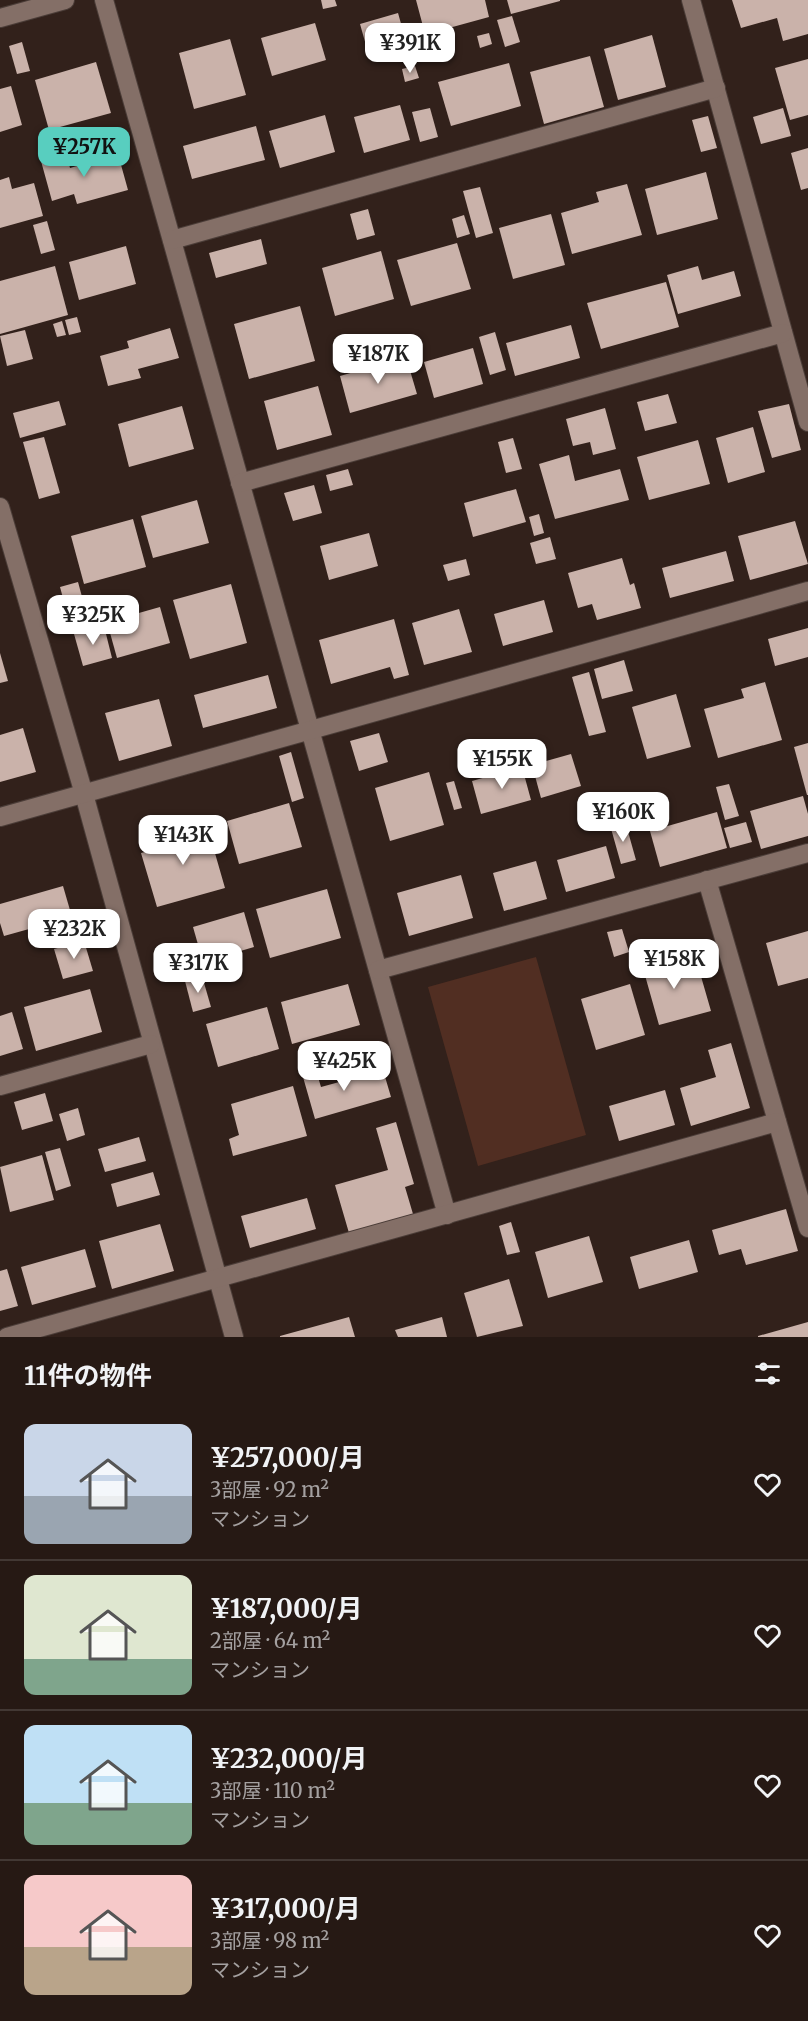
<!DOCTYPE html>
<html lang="ja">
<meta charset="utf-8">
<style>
body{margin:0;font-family:Merriweather,"Noto Sans JP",serif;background:#322622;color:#f1f3f6;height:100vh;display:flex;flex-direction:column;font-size:22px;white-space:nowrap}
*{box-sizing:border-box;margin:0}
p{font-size:20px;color:#a4a0a0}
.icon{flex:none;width:33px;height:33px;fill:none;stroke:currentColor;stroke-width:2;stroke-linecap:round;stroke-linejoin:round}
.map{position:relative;height:1337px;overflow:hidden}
.details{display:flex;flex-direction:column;background:#261914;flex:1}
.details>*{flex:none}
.price{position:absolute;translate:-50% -51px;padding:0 14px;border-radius:12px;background:#fff;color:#222;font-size:20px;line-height:39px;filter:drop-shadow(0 2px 3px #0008)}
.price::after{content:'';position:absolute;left:50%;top:36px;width:18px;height:14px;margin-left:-9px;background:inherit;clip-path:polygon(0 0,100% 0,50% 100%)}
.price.active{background:#58cebf;color:#111}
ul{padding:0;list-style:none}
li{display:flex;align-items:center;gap:18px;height:150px;padding:0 24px}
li+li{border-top:2px solid #423834}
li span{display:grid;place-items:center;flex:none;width:168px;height:120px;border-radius:12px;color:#555}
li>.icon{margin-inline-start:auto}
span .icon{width:72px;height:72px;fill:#fffc;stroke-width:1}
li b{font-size:26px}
h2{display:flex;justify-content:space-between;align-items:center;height:72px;padding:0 24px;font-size:26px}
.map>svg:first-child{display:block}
.green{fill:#512e22}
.building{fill:#cab2aa}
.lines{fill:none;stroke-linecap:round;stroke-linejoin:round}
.minor-casing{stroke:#4b3d38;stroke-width:20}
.tertiary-casing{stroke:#4b3d38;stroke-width:20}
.minor{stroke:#846f67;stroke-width:18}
.tertiary{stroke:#846f67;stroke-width:18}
</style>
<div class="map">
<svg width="808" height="1337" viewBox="0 0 808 1337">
<rect width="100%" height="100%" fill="#32211b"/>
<path class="green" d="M 536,957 L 586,1135 L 478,1166 L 428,987 Z"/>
<g class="building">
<path d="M 321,0 L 335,0 L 337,6 L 323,9 Z"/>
<path d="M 416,0 L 485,0 L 489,17 L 438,31 L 437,27 L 424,30 Z"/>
<path d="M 507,0 L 560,0 L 560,1 L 511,14 Z"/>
<path d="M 732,0 L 808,0 L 808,34 L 783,41 L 777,18 L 741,28 Z"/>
<path d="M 398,13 L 407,45 L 369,56 L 360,24 Z"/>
<path d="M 512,16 L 520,42 L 505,47 L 497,20 Z"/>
<path d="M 315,23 L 326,60 L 272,76 L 261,38 Z"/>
<path d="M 489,33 L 492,44 L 480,48 L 477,36 Z"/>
<path d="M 652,35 L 666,87 L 618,100 L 604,49 Z"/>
<path d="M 230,39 L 246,95 L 194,109 L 179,53 Z"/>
<path d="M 22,42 L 30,71 L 17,74 L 9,46 Z"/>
<path d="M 590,56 L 604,107 L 544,124 L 530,72 Z"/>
<path d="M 808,59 L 808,115 L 790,120 L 775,68 Z"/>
<path d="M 96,62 L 111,113 L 49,130 L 35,80 Z"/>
<path d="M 509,63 L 521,106 L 451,126 L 438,82 Z"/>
<path d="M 415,66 L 419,78 L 405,82 L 402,69 Z"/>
<path d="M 11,86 L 22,125 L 0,132 L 0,89 Z"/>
<path d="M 400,105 L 410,140 L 364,153 L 354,117 Z"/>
<path d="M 430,108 L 438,137 L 420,142 L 412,112 Z"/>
<path d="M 783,108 L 791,136 L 761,144 L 753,117 Z"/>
<path d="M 325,115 L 335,152 L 280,168 L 269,131 Z"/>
<path d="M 708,116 L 717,148 L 701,152 L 692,120 Z"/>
<path d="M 256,126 L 265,160 L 192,179 L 183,146 Z"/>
<path d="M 808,148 L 808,188 L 801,190 L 791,153 Z"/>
<path d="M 66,153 L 70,168 L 118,154 L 128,190 L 77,204 L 74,194 L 52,201 L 41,161 Z"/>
<path d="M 706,172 L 718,219 L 657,235 L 645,189 Z"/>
<path d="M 9,177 L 12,189 L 34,183 L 43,216 L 0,228 L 0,180 Z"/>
<path d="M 627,184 L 642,235 L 572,254 L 561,213 L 599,202 L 596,192 Z"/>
<path d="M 480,187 L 493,233 L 476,238 L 463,191 Z"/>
<path d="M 368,209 L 375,235 L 357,240 L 350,214 Z"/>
<path d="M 551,214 L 565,265 L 513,279 L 499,228 Z"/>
<path d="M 464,215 L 470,234 L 457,238 L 452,219 Z"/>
<path d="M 47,221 L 55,250 L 41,254 L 33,225 Z"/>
<path d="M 261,239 L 267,264 L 216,278 L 209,253 Z"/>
<path d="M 457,243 L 471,289 L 411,306 L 397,260 Z"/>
<path d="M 126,246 L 136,284 L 79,300 L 69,262 Z"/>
<path d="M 381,251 L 394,299 L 335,316 L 322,268 Z"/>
<path d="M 55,266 L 68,315 L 0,334 L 0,281 Z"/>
<path d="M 698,266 L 702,280 L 734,271 L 741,296 L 678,314 L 667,275 Z"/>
<path d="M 666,282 L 679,327 L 601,349 L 587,303 Z"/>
<path d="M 300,306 L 315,361 L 249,379 L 234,324 Z"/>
<path d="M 77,317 L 81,332 L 69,335 L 65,320 Z"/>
<path d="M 62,321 L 66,335 L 57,337 L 53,324 Z"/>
<path d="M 571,325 L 580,358 L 515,376 L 506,343 Z"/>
<path d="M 170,328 L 179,358 L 138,369 L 141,378 L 108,386 L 100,356 L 129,348 L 127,341 Z"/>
<path d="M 25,330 L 33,359 L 7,366 L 0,336 Z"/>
<path d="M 495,332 L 506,370 L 490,375 L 479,337 Z"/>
<path d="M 473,348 L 483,384 L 434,398 L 424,362 Z"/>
<path d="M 406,357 L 417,394 L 350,413 L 340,376 Z"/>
<path d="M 318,386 L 332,435 L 277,450 L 264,401 Z"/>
<path d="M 668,394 L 677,423 L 645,431 L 637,402 Z"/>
<path d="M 59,401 L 66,425 L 20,438 L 13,413 Z"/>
<path d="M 789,404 L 801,450 L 772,458 L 758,411 Z"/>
<path d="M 182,406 L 194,449 L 129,467 L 118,424 Z"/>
<path d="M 605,408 L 616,449 L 593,455 L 590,442 L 573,446 L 566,419 Z"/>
<path d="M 753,427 L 765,472 L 728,483 L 716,438 Z"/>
<path d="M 44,437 L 60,493 L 39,499 L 23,442 Z"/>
<path d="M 513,438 L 522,469 L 506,473 L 498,442 Z"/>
<path d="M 698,440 L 710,484 L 649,500 L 637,457 Z"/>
<path d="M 569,455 L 575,481 L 620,469 L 629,500 L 555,519 L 539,464 Z"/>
<path d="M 348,469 L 353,485 L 330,491 L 326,475 Z"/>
<path d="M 314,485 L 322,513 L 293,521 L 284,493 Z"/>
<path d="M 516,489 L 526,522 L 473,537 L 464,503 Z"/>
<path d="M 197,500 L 209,543 L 153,558 L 141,516 Z"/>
<path d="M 539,514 L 544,533 L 534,536 L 529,517 Z"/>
<path d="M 133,519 L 146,567 L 84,584 L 71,536 Z"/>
<path d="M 795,521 L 808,564 L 750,580 L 738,536 Z"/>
<path d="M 369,533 L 378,566 L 329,580 L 320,546 Z"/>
<path d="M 550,537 L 556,559 L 536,564 L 530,543 Z"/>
<path d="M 726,551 L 734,581 L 670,598 L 662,568 Z"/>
<path d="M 622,558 L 630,585 L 634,583 L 641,608 L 597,620 L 592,604 L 578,608 L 568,573 Z"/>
<path d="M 466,559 L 470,575 L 448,581 L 443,565 Z"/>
<path d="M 78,582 L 88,619 L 70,624 L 60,587 Z"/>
<path d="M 231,584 L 247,643 L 190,659 L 173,600 Z"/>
<path d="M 544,600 L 553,632 L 503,646 L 494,614 Z"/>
<path d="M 160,607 L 170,643 L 117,658 L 107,622 Z"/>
<path d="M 459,609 L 472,652 L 424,665 L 412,623 Z"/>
<path d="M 394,619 L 409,675 L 394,679 L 390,667 L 331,684 L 319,640 Z"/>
<path d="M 104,626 L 112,658 L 83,666 L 74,634 Z"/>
<path d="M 808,628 L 808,657 L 775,666 L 768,639 Z"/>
<path d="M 0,653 L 8,681 L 0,683 Z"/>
<path d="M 624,660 L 633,691 L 602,699 L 594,669 Z"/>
<path d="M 589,672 L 606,732 L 589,736 L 572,677 Z"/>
<path d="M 268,675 L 277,708 L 203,728 L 194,695 Z"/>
<path d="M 765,682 L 782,740 L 718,758 L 704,709 L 744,698 L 741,689 Z"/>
<path d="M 676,694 L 691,747 L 647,759 L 632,707 Z"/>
<path d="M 159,699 L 172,746 L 119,761 L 105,713 Z"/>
<path d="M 23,728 L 36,772 L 0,782 L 0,735 Z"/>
<path d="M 379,733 L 388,762 L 359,771 L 350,741 Z"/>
<path d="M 808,743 L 808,795 L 807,795 L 794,747 Z"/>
<path d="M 291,752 L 304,798 L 292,802 L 279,756 Z"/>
<path d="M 571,754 L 581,786 L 541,798 L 532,765 Z"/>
<path d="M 522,767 L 531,800 L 481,814 L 472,781 Z"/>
<path d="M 429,772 L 444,825 L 390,841 L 375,788 Z"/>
<path d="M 454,781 L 462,808 L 454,810 L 446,783 Z"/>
<path d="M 729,784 L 739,816 L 725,820 L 716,787 Z"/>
<path d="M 803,796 L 808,814 L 808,836 L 761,849 L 750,811 Z"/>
<path d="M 289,803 L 302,847 L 239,864 L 227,821 Z"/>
<path d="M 717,812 L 727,848 L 660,867 L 650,831 Z"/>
<path d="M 625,821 L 636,860 L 621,864 L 610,825 Z"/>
<path d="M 206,822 L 225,888 L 157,907 L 141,853 L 164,847 L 160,834 Z"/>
<path d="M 746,822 L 752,842 L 730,848 L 724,828 Z"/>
<path d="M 606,846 L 615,878 L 566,892 L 557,860 Z"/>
<path d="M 536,861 L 547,899 L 504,911 L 493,873 Z"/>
<path d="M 461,875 L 473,918 L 409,936 L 397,893 Z"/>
<path d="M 63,886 L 72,917 L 4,936 L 0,923 L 0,904 Z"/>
<path d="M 327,889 L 341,938 L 270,958 L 256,909 Z"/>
<path d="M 244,912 L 254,947 L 203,962 L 193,927 Z"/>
<path d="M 622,929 L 629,952 L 614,957 L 607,932 Z"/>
<path d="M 808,931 L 808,978 L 778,986 L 766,943 Z"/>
<path d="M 84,941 L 93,971 L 63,979 L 54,949 Z"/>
<path d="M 658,948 L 665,976 L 698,966 L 711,1011 L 659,1025 L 639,954 Z"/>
<path d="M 202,976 L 211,1007 L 193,1012 L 185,981 Z"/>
<path d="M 348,984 L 360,1025 L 292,1044 L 281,1002 Z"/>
<path d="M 630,984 L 645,1035 L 596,1050 L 581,999 Z"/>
<path d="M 90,989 L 102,1032 L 36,1051 L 24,1007 Z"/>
<path d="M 267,1007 L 279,1049 L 218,1067 L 206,1024 Z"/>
<path d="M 12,1012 L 23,1049 L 0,1056 L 0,1016 Z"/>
<path d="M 731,1043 L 750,1108 L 691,1126 L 680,1088 L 716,1077 L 708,1050 Z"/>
<path d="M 315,1067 L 321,1087 L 383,1070 L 391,1097 L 315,1119 L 301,1070 Z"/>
<path d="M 293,1086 L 307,1136 L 233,1156 L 229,1139 L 239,1135 L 231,1104 Z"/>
<path d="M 665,1090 L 675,1125 L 619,1141 L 609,1106 Z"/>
<path d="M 45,1093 L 53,1121 L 22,1130 L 14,1102 Z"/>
<path d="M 78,1108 L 85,1135 L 67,1141 L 59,1114 Z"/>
<path d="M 396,1122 L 414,1184 L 405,1187 L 413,1214 L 349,1233 L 335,1185 L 388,1170 L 376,1128 Z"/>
<path d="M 139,1137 L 146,1161 L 105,1172 L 98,1149 Z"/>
<path d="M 60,1148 L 71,1186 L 56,1191 L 45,1152 Z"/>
<path d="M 42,1155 L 54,1200 L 10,1212 L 0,1167 Z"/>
<path d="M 153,1172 L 160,1195 L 117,1207 L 111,1184 Z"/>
<path d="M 307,1198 L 316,1229 L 250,1248 L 241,1216 Z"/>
<path d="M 786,1209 L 798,1251 L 746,1265 L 741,1249 L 719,1255 L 712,1230 Z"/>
<path d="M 511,1222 L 520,1252 L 507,1255 L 499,1226 Z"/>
<path d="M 160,1224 L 174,1271 L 112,1289 L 99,1241 Z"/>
<path d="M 589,1236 L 603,1282 L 548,1298 L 535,1252 Z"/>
<path d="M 689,1240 L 698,1272 L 639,1289 L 630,1257 Z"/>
<path d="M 85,1249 L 96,1287 L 32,1305 L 21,1267 Z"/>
<path d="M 7,1269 L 18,1306 L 0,1311 L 0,1271 Z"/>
<path d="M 509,1279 L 523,1326 L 477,1337 L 464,1293 Z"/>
<path d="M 349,1317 L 355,1337 L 280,1337 L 280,1336 Z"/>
<path d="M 442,1317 L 447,1337 L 398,1337 L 395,1330 Z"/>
<path d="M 808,1322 L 808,1337 L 758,1337 L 758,1336 Z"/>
</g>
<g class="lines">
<g class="minor-casing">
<g id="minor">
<path d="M 104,0 L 447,1215"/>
<path d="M 691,0 L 808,422"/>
<path d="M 172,240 L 716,88"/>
<path d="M 240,483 L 783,333"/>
<path d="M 0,507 L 84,794 L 234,1337"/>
<path d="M 0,817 L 808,591"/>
<path d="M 707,880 L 808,1228"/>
<path d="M 378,970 L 808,853"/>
<path d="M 0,1086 L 151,1044"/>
<path d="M 7,1337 L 777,1122"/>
</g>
</g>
<g class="tertiary-casing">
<path id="tertiary" d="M 0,18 L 65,0"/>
</g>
<use href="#minor" class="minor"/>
<use href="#tertiary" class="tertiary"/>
</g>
</svg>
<b class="price" style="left:410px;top:74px">¥391K</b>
<b class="price active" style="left:84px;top:178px">¥257K</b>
<b class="price" style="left:378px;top:385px">¥187K</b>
<b class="price" style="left:93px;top:646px">¥325K</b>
<b class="price" style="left:502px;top:790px">¥155K</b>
<b class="price" style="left:623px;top:843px">¥160K</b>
<b class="price" style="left:183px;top:866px">¥143K</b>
<b class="price" style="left:74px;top:960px">¥232K</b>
<b class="price" style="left:674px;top:990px">¥158K</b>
<b class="price" style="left:198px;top:994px">¥317K</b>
<b class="price" style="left:344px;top:1092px">¥425K</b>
</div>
<section class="details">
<h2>11件の物件<svg class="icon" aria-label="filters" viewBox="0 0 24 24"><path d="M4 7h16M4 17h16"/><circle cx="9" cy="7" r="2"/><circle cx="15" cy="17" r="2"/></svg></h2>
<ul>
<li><span style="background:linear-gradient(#c9d6e8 60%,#9aa5b1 0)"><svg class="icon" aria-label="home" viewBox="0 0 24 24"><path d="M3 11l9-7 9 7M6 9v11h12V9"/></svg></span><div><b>¥257,000/月</b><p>3部屋 · 92 m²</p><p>マンション</p></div><svg class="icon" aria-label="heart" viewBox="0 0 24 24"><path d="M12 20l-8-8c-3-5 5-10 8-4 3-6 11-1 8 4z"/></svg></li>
<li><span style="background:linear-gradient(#dfe7d0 70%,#7fa58c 0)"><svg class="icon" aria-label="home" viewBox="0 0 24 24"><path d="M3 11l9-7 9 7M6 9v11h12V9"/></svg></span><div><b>¥187,000/月</b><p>2部屋 · 64 m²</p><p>マンション</p></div><svg class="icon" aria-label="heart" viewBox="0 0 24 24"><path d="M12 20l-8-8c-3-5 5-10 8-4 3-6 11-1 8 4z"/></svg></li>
<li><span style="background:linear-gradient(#bfe0f5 65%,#7fa58c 0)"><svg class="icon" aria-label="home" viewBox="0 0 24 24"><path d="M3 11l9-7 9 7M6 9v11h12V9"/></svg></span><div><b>¥232,000/月</b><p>3部屋 · 110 m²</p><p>マンション</p></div><svg class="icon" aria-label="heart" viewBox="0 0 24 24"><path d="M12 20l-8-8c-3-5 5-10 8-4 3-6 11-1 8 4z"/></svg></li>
<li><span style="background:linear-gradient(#f6c9c9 60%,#b9a48a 0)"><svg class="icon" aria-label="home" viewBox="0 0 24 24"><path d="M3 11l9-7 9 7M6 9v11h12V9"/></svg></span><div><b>¥317,000/月</b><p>3部屋 · 98 m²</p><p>マンション</p></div><svg class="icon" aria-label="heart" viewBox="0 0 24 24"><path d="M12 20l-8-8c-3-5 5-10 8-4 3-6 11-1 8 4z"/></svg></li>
</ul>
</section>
